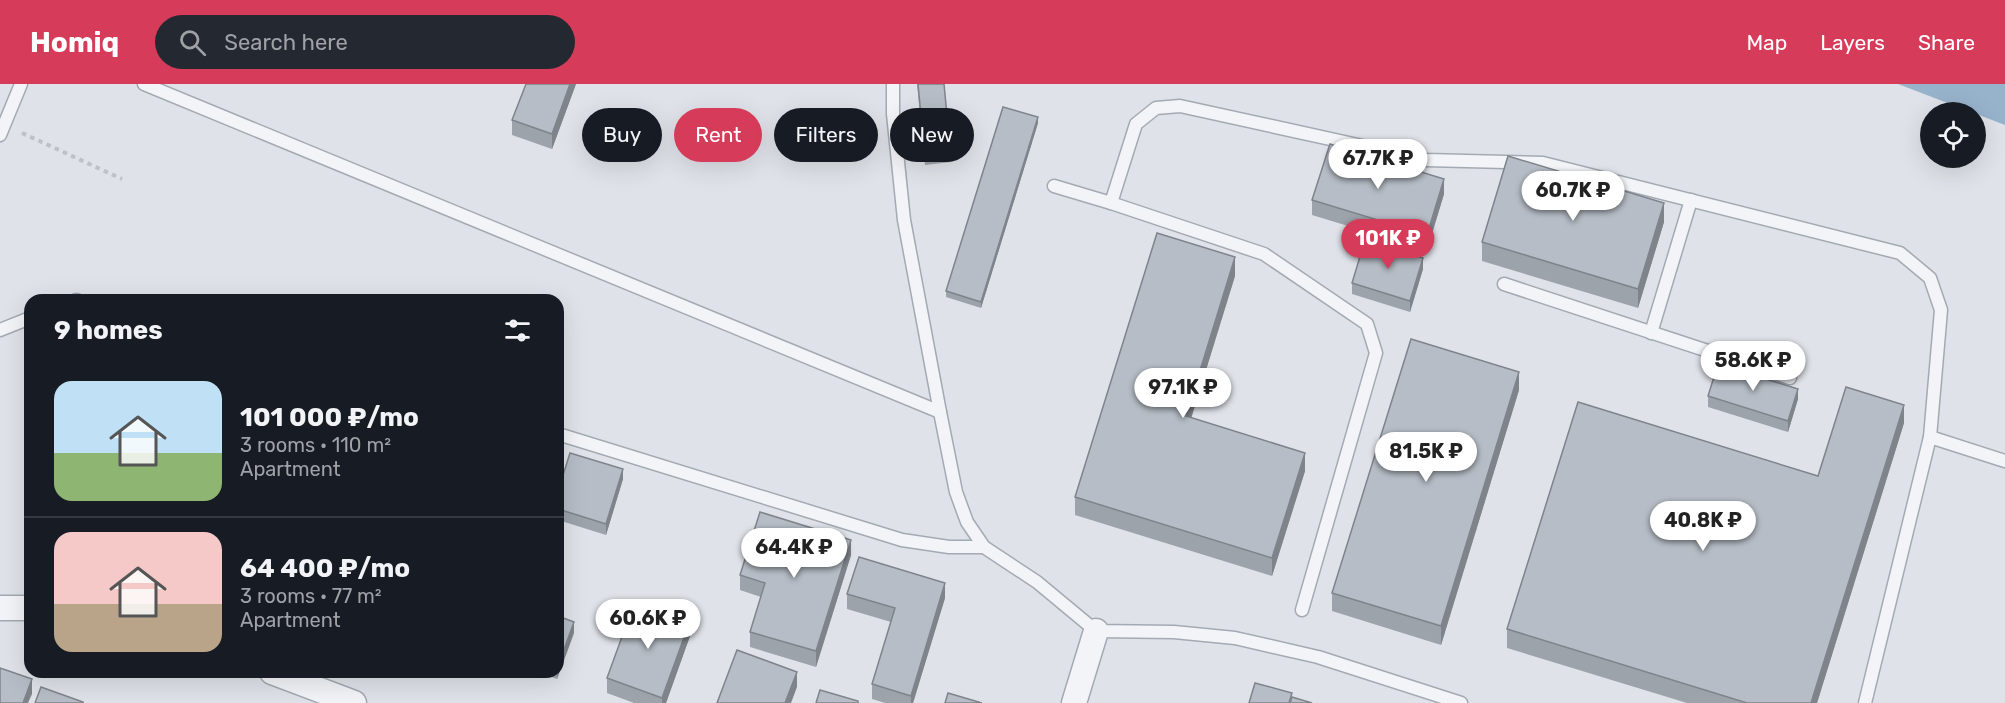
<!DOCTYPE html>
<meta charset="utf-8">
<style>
body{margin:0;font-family:Rubik,sans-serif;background:#242831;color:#f1f3f6;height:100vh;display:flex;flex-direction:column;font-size:22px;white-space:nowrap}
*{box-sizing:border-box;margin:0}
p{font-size:20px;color:#9ea1a6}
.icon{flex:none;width:33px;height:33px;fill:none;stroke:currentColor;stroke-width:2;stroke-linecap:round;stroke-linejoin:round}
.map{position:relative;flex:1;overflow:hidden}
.side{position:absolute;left:24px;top:210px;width:540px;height:384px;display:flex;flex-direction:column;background:#171b24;border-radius:18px;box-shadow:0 6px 24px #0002}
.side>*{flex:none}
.guide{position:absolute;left:582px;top:24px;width:570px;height:54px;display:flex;gap:12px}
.fabs{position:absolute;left:1920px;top:18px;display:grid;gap:12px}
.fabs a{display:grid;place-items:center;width:66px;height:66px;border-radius:50%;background:#171b24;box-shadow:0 6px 24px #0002;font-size:30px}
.price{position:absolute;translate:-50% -51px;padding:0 14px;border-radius:21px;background:#fff;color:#222;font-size:20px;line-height:39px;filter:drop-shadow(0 2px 3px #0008)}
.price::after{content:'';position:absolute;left:50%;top:36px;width:18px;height:14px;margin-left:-9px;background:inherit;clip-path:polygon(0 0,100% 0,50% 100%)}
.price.active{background:#d63c59;color:#fff}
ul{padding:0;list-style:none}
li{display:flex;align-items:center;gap:18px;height:150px;padding:0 30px}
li+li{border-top:2px solid #363941}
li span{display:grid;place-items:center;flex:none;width:168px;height:120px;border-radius:18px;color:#555}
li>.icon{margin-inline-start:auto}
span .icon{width:72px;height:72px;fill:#fffc;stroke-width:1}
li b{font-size:26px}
h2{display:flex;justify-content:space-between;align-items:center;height:72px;padding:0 30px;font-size:26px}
.chip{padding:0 21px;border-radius:27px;background:#171b24;box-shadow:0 6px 24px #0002;font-size:21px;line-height:54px}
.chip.active{background:#d63c59;color:#fff}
header{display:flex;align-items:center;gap:36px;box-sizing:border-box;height:84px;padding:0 30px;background:#d63c59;color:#fff}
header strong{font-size:28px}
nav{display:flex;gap:33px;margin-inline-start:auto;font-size:21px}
.search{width:420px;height:54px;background:#242831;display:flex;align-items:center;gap:15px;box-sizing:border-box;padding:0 21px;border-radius:33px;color:#9ea1a6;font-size:22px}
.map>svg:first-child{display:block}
.water{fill:#97b3cb}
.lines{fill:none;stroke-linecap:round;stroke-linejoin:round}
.lane-casing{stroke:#a4aab3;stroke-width:15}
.street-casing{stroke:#a4aab3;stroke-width:27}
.path{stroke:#bdc1c8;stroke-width:4;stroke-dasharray:4.5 4.5;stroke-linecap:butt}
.lane{stroke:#f2f4f7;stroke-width:12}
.street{stroke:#f2f4f7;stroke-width:24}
.wall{fill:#9da3aa}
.shaded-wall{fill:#7f848b}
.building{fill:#b6bdc6;stroke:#7f848b;stroke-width:1.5}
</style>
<header>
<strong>Homiq</strong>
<div class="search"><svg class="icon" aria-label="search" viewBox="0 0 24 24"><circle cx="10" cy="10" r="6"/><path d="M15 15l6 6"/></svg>Search here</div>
<nav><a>Map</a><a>Layers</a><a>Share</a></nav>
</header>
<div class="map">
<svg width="2005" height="619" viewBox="0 0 2005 619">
<rect width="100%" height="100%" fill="#dfe3e9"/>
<path class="water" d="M 1898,0 L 2005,0 L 2005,41 Z"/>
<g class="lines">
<g class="lane-casing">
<g id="lane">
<path d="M 144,0 L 940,328"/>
<path d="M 893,0 L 893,30 L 904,136 L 940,328 L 956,408 L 967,438 L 984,463 L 1037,498 L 1096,547 L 1174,548 L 1235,554 L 1318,573 L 1461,619"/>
<path d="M 0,51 L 21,0"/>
<path d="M 1054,102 L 1111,119 L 1264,170 L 1367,240 L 1376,269 L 1302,526"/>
<path d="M 1111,119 L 1136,40 L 1156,24 L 1180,22 L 1426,76 L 1543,79 L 1900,169 L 1930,194 L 1941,226 L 1930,353 L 1865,619"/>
<path d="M 1504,200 L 1790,294"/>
<path d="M 76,216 L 77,216"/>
<path d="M 0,246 L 30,234"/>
<path d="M 1651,249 L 1691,116"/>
<path d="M 558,350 L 902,456 L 949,463 L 984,463"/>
<path d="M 1930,353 L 2005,377"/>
</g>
</g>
<g class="street-casing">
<g id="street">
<path d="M 0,524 L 30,524"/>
<path d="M 272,588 L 354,619"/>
<path d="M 1074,619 L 1096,547"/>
</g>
</g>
<path class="path" d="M 22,49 L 122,95"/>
<use href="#lane" class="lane"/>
<use href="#street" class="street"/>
</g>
<g class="wall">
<path d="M 526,0 L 576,0 L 552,65 L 512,51 L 512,36 Z"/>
<path d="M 917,0 L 944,0 L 951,78 L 925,81 Z"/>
<path d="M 1038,39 L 981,224 L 946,213 L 946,207 Z"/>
<path d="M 1444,110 L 1427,166 L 1312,131 L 1312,116 Z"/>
<path d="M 1664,138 L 1638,224 L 1482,177 L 1482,158 Z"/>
<path d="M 1423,185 L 1410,228 L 1352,210 L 1352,199 Z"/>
<path d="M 1235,192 L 1191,334 L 1305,387 L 1272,492 L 1075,431 L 1075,413 Z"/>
<path d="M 1519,306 L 1441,561 L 1332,527 L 1332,509 Z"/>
<path d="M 1708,312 L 1798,315 L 1788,348 L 1708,323 Z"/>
<path d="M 1904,339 L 1817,619 L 1687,619 L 1507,564 L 1507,545 L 1818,392 Z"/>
<path d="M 623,395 L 606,451 L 558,436 L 558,407 Z"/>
<path d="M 851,471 L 816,583 L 750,563 L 750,548 L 761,513 L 740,506 L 740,491 Z"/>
<path d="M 847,510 L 945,514 L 913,619 L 885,619 L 872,615 L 872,600 L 891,538 L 847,525 Z"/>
<path d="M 574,549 L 557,595 L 538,588 L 558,588 Z"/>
<path d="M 690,552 L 666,619 L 634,619 L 607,609 L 607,594 Z"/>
</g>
<g class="shaded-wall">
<path d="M 570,0 L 576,0 L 552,65 L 552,50 Z"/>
<path d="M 1038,33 L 1038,39 L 981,224 L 981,218 Z"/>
<path d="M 1444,95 L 1444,110 L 1427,166 L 1427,151 Z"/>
<path d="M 1664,119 L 1664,138 L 1638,224 L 1638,205 Z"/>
<path d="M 1235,173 L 1235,192 L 1186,351 L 1186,332 Z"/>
<path d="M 1423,174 L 1423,185 L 1410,228 L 1410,217 Z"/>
<path d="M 1519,288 L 1519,306 L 1441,561 L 1441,542 Z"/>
<path d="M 1798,305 L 1798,315 L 1788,348 L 1788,337 Z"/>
<path d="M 1904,321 L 1904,339 L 1817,619 L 1811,619 Z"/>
<path d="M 1305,369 L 1305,387 L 1272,492 L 1272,474 Z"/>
<path d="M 623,385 L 623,395 L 606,451 L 606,440 Z"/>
<path d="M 851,456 L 851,471 L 816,583 L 816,567 Z"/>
<path d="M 945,499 L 945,514 L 913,619 L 911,619 L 911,612 Z"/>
<path d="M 690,537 L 690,552 L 666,619 L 662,619 L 662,614 Z"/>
<path d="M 574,538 L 574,549 L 557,595 L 558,582 Z"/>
<path d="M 797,588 L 797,603 L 791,619 L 785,619 Z"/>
<path d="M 32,595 L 32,610 L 28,619 L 23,619 Z"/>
</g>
<g class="building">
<path d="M 526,0 L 570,0 L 552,50 L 512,36 Z"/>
<path d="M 918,0 L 944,0 L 951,73 L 925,75 Z"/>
<path d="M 1003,23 L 1038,33 L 981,218 L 946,207 Z"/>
<path d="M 1330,60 L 1444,95 L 1427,151 L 1312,116 Z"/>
<path d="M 1508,72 L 1664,119 L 1638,205 L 1482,158 Z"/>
<path d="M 1157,149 L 1235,173 L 1186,332 L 1305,369 L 1272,474 L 1075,413 Z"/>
<path d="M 1365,156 L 1423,174 L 1410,217 L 1352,199 Z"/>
<path d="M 1411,255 L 1519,288 L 1441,542 L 1332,509 Z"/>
<path d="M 1718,280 L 1798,305 L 1788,337 L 1708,312 Z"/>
<path d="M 1846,303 L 1904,321 L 1811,619 L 1747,619 L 1507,545 L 1578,318 L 1818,392 Z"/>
<path d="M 570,369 L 623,385 L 606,440 L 558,425 L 558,407 Z"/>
<path d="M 760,428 L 851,456 L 816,567 L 750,548 L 765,499 L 740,491 Z"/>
<path d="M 859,473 L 945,499 L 911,612 L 872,600 L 895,524 L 847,510 Z"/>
<path d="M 635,517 L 690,537 L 662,614 L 607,594 Z"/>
<path d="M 558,532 L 574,538 L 558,582 Z"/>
<path d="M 737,566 L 797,588 L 785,619 L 717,619 Z"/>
<path d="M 0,584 L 32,595 L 23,619 L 0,619 Z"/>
<path d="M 1255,599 L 1292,609 L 1289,619 L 1249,619 Z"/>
<path d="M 41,603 L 83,618 L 83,619 L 35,619 Z"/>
<path d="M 820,606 L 858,617 L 858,619 L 816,619 Z"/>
<path d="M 948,609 L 982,619 L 945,619 Z"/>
<path d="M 1292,613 L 1312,619 L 1290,619 Z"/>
</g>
</svg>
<div class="fabs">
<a><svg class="icon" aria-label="locate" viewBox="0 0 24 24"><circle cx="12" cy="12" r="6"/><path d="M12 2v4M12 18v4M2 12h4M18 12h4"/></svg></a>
</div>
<b class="price" style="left:1378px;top:106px">67.7K ₽</b>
<b class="price" style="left:1573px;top:138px">60.7K ₽</b>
<b class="price active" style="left:1388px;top:186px">101K ₽</b>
<b class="price" style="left:1753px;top:308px">58.6K ₽</b>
<b class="price" style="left:1183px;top:335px">97.1K ₽</b>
<b class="price" style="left:1426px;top:399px">81.5K ₽</b>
<b class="price" style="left:1703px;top:468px">40.8K ₽</b>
<b class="price" style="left:794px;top:495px">64.4K ₽</b>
<b class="price" style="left:648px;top:566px">60.6K ₽</b>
<div class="guide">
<a class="chip">Buy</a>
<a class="chip active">Rent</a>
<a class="chip">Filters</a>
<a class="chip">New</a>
</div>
<section class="side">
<h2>9 homes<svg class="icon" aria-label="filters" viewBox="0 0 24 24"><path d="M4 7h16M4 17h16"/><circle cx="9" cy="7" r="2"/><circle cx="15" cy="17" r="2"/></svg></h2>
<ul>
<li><span style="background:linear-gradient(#bfe0f5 60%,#8fb573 0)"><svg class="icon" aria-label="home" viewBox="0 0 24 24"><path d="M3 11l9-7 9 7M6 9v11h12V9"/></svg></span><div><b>101 000 ₽/mo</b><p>3 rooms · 110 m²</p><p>Apartment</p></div></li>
<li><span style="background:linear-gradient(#f6c9c9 60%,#b9a48a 0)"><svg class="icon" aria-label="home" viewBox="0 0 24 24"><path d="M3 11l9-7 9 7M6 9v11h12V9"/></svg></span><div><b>64 400 ₽/mo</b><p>3 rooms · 77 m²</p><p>Apartment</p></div></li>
</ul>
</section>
</div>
